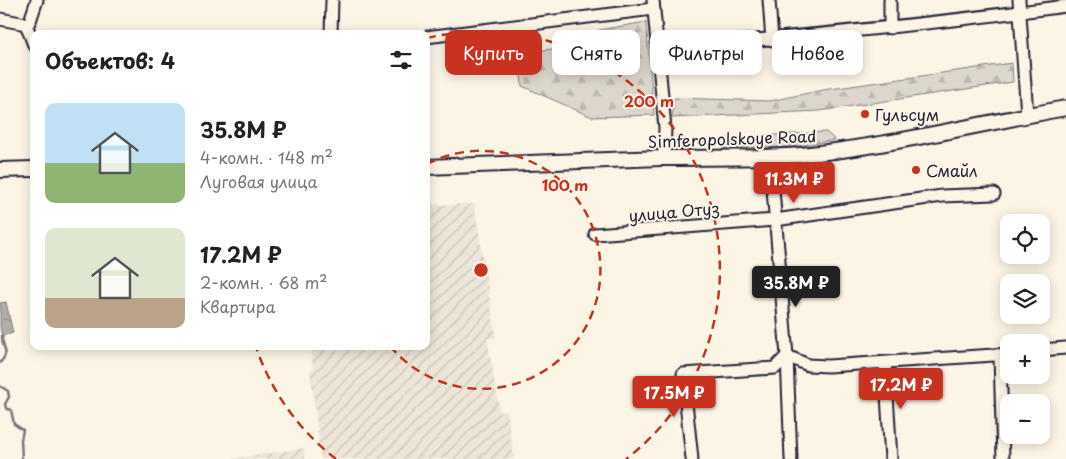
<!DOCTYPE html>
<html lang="ru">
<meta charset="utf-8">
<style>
body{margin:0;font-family:"Playpen Sans",sans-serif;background:#f6f6f6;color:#222;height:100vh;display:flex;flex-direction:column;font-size:19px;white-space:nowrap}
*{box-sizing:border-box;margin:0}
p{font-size:16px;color:#767676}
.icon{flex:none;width:28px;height:28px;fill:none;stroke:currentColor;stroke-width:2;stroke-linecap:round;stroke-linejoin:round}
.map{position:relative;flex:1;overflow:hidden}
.drawer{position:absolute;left:30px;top:30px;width:400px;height:320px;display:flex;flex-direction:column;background:#fff;border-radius:10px;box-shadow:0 2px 12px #0003}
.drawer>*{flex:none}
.top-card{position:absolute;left:445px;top:30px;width:475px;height:45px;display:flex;gap:10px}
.controls{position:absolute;left:1000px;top:214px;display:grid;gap:10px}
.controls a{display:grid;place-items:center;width:50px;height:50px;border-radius:10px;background:#fff;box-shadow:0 2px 12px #0003;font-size:25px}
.price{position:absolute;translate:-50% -42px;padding:0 11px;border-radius:5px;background:#c8321e;color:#fff;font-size:16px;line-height:32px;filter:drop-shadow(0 1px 2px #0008)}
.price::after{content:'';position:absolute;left:50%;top:30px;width:15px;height:11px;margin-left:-8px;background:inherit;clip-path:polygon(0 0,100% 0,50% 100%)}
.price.selected{background:#222;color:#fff}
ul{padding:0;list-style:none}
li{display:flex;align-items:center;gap:15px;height:125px;padding:0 15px}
li span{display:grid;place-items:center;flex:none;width:140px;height:100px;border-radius:10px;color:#555}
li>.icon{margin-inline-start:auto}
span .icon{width:60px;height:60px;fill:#fffc;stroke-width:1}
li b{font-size:21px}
h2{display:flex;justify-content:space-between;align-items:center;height:60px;padding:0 15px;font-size:21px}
.chip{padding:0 18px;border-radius:10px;background:#fff;box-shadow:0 2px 12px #0003;font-size:18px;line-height:45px}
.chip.selected{background:#c8321e;color:#fff}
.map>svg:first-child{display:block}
.industrial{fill:url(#industrial-furrows)}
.forest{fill:url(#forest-firs);stroke:#7f7c84}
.water{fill:url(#water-ripples);stroke:#78757e}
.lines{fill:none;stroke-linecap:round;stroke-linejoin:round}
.stream{stroke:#78757e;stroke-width:2.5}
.minor-casing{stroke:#22223b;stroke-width:15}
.major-casing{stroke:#22223b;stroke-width:18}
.minor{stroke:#fcf5e5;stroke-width:11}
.major{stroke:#fcf5e5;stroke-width:14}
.ring{fill:none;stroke:#c8321e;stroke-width:2.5;stroke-dasharray:9 6}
.poi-dot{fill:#c8321e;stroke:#fcf5e5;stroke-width:2}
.labels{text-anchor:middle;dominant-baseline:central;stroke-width:4;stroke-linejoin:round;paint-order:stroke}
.poi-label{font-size:16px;fill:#22223b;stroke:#fcf5e5;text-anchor:start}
.street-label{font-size:16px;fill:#22223b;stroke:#fcf5e5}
.centre{fill:#c8321e;stroke:#fcf5e5;stroke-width:2.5}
.ring-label{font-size:15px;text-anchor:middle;font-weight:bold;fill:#c8321e;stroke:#fcf5e5;stroke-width:4;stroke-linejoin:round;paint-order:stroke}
</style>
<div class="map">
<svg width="1066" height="459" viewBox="0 0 1066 459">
<defs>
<pattern id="industrial-furrows" width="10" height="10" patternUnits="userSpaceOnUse" patternTransform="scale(1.25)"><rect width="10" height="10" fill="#ece5d8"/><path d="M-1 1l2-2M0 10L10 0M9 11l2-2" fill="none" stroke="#cac4ba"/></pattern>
<pattern id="forest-firs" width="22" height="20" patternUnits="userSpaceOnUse" patternTransform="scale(1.25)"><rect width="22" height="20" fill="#dcd6cc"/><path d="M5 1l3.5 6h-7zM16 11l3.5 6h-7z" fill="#bcb7b0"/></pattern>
<pattern id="water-ripples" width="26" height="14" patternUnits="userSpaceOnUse" patternTransform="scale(1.25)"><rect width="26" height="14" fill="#b2adab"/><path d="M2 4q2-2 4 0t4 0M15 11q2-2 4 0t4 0" fill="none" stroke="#908c8c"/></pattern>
</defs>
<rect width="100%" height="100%" fill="#fcf5e5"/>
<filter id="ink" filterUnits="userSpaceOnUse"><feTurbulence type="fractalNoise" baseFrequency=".02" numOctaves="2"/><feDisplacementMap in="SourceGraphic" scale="10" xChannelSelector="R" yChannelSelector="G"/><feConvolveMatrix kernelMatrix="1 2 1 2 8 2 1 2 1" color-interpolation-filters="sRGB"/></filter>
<g filter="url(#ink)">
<g class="industrial">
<path d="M 474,204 L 496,337 L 487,339 L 500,412 L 507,411 L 514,459 L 321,459 L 310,370 L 313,370 L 311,346 L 426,346 L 426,205 Z"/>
<path d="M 304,448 L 305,459 L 232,459 Z"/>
</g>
<g class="forest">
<path d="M 646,22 L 654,115 L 592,117 L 522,86 L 519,53 L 577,46 L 599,30 Z"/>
<path d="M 1012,63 L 1013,82 L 819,111 L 672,118 L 674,98 L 770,101 L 823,90 Z"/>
<path d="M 826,132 L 835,140 L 793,147 L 723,148 L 724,138 Z"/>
</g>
<path class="water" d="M 6,302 L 13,333 L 2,336 L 0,327 L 0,303 Z"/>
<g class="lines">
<g class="stream">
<path d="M 0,363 C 11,350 2,350 2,336"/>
<path d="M 0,386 L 8,391 L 9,397 L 5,404 L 6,408 L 11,410 L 14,424 L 23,430 L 21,440 L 22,459"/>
</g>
<g class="minor-casing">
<g id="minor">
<path d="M 653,0 L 665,128 L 664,158"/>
<path d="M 769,0 L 772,40"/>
<path d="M 890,0 L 890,28"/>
<path d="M 1019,0 L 1027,115"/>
<path d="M 0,19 L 26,24"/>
<path d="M 331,34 L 332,0"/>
<path d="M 426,37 L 653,9"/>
<path d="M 34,45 L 26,24 L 30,21 L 37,0"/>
<path d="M 658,48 C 795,38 930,24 1066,6"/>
<path d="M 773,157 L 773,190 L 787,356 L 791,459"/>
<path d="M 595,234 L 775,220 L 942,196 L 994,194"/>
<path d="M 1041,350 L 1066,348"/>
<path d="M 1000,356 L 1003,459"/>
<path d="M 885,363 L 891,459"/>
<path d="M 692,459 L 683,374 L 775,368 L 787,356 L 808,365 L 828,366 L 1009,354"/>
</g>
</g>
<g class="major-casing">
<g id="major">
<path d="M 426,167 C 505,164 583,161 661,158 C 708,157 755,159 801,155 C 890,146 978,124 1066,108"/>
<path d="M 0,170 L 34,169"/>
</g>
</g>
<use href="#minor" class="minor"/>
<use href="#major" class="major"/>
</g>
</g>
<g class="ring">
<path d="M427 164A119 119 0 1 1 390 346"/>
<path d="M336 459A238 238 0 0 1 256 347M427 38A238 238 0 0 1 626 459"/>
</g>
<g class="poi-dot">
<circle cx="865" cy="114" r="5"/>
<circle cx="916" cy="170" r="5"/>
</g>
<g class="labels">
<g class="poi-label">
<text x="875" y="114">Гульсум</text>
<text x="926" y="170">Смайл</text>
</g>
<g class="street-label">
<text transform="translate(732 138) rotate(-2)">Simferopolskoye Road</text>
<text transform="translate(674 211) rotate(-5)">улица Отуз</text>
</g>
</g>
<circle cx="481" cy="270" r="8" class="centre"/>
<g class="ring-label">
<text x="649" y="107">200 m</text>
<text x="565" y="191">100 m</text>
</g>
</svg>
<div class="controls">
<a><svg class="icon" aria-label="locate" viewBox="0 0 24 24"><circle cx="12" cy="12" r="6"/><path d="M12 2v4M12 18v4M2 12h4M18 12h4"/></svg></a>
<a><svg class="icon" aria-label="layers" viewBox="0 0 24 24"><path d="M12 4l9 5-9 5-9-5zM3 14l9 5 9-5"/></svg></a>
<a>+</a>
<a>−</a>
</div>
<b class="price" style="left:794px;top:204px">11.3M ₽</b>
<b class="price selected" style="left:796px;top:308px">35.8M ₽</b>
<b class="price" style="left:901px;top:410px">17.2M ₽</b>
<b class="price" style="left:674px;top:418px">17.5M ₽</b>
<div class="top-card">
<a class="chip selected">Купить</a>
<a class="chip">Снять</a>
<a class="chip">Фильтры</a>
<a class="chip">Новое</a>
</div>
<section class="drawer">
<h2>Объектов: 4<svg class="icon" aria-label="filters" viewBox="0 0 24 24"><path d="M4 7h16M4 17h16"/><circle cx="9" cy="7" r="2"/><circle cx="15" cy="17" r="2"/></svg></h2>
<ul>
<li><span style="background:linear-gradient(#bfe0f5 60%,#8fb573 0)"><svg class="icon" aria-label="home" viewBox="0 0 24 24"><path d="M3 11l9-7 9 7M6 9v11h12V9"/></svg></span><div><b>35.8M ₽</b><p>4-комн. · 148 m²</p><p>Луговая улица</p></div></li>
<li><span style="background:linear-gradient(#dfe7d0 70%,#b9a48a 0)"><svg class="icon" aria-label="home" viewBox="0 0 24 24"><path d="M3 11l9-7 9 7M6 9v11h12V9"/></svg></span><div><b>17.2M ₽</b><p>2-комн. · 68 m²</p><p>Квартира</p></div></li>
</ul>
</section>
</div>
